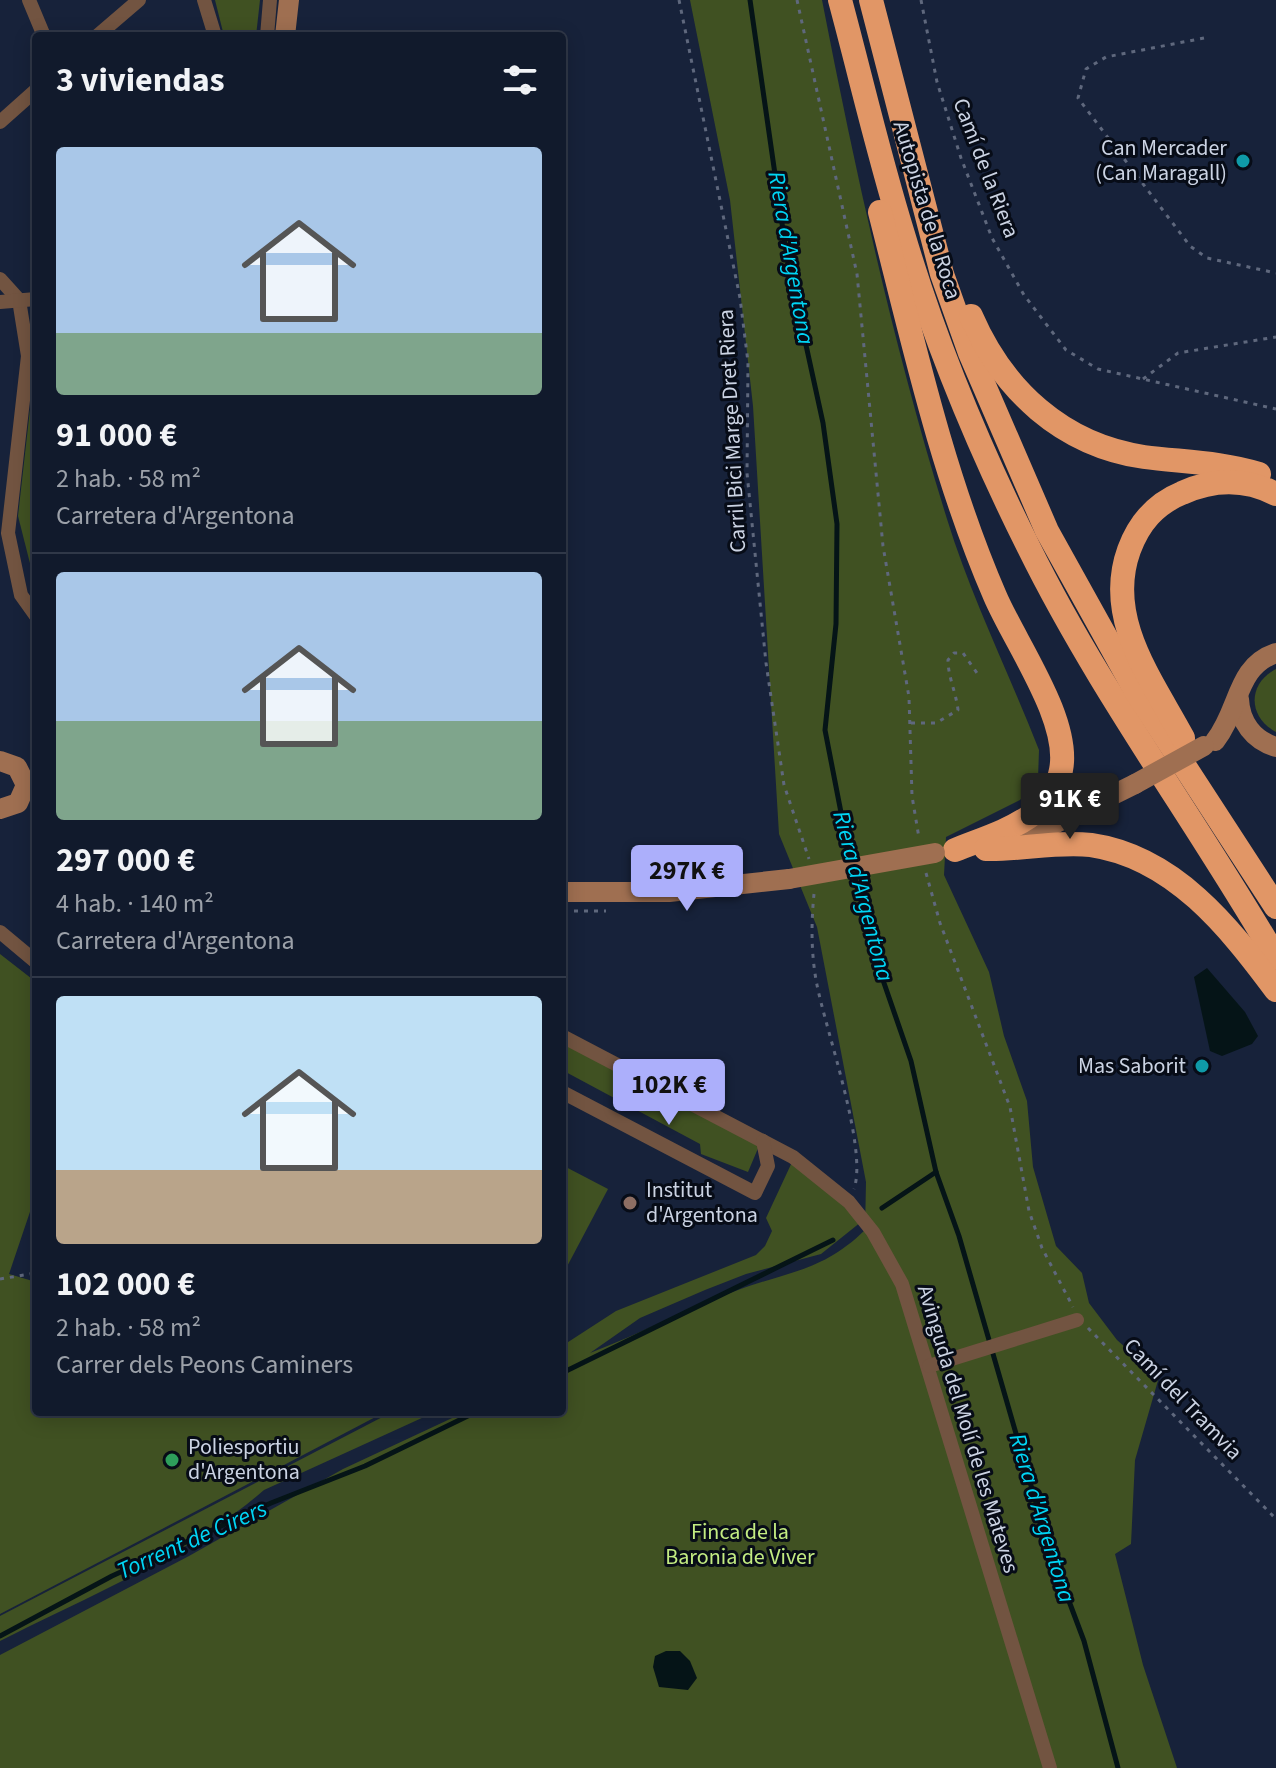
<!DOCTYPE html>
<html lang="es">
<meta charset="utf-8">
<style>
body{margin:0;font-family:"Source Sans 3",sans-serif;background:#1a2334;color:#f1f3f6;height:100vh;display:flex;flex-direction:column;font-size:30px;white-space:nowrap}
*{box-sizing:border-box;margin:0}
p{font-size:26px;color:#9ca1a9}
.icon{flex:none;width:44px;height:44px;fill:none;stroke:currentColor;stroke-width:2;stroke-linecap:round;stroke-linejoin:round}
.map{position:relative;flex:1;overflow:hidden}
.panel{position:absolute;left:32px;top:32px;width:534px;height:1384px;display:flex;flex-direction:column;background:#111a2c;border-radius:8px;box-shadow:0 4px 20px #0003,0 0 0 2px #303848}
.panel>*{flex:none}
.price{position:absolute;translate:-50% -68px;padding:0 18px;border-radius:8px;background:#acaffb;color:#111;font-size:26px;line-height:52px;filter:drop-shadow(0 2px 4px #0008)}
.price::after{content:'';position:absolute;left:50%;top:48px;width:24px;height:18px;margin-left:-12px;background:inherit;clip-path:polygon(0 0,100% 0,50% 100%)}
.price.active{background:#222;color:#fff}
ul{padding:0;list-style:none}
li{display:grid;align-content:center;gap:16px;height:424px;padding:0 24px}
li+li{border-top:2px solid #303848}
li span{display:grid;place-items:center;height:248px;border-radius:8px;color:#555}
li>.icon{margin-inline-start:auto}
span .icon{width:144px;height:144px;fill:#fffc;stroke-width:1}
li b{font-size:34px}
h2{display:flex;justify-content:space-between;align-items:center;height:96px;padding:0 24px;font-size:34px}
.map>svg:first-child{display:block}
.green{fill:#405122}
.water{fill:#051417}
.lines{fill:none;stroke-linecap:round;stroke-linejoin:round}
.stream{stroke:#051417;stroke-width:5}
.path{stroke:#5f687d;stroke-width:3;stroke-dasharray:4 6;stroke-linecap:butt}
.street{stroke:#725441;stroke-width:14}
.secondary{stroke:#9f6f51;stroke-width:20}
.highway{stroke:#e19666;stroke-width:24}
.secondary-bridge{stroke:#9f6f51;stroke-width:20}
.culture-dot{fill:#0f9aa8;stroke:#070c17;stroke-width:3}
.education-dot{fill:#8d6e63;stroke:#070c17;stroke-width:3}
.leisure-dot{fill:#2e9e5b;stroke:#070c17;stroke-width:3}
.labels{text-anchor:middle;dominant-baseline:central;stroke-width:6;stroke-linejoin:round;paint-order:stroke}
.poi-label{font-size:22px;fill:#cbd3e3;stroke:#070c17;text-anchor:end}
.street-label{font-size:22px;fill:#cbd3e3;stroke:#070c17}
.park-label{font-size:22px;fill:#c3ec82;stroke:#070c17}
.water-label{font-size:24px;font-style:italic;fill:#00d5f5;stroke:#070c17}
</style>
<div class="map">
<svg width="1276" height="1768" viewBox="0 0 1276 1768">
<rect width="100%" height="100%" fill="#17223a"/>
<g class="green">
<path d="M 215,0 L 260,0 L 256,36 L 224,36 Z"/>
<path d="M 690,0 L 822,0 C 856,175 894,349 947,519 C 971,597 1009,673 1039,750 L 1038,779 L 1020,800 L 946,837 L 944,875 L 989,972 L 1004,1036 L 1027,1101 L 1033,1167 L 1056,1246 L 1082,1273 L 1089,1303 L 1117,1340 L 1159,1377 L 1135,1460 L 1131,1544 L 1115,1554 L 1143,1665 L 1177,1768 L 0,1768 L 0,1655 L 189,1556 L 343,1469 L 465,1412 L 562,1412 L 562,1346 L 616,1311 L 756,1255 L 765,1246 L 772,1231 L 766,1218 L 793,1160 L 861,1222 L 821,1254 L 746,1274 L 705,1290 L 640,1318 L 590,1353 C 640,1334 688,1308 738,1290 C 790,1271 823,1271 865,1230 L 866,1182 L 817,927 L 779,834 L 753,406 L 730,200 Z"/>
<path d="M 36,356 L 36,587 L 18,516 Z"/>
<path d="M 1276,669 L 1276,732 C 1248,717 1247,684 1276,669 Z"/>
<path d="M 0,954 L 36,982 L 36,1194 L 9,1274 L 36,1282 L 36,1412 L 385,1412 L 0,1614 Z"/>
<path d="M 562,1042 L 759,1146 L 748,1172 L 701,1154 L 700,1144 L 562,1070 Z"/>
<path d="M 562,1165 L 608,1189 L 562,1276 Z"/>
<path d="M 392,1412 L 435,1412 L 264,1490 C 188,1556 89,1596 0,1641 L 0,1616 Z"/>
</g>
<g class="water">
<path d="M 1207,968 L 1245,1012 L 1258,1036 L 1252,1044 L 1222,1056 L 1210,1051 L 1194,977 Z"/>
<path d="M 666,1651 L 680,1651 L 690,1661 L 697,1678 L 688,1690 L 659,1687 L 653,1667 L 655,1656 Z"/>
</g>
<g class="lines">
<g class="stream">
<path d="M 750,0 L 787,258 L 823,423 L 837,524 L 836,624 L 825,730 L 851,864"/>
<path d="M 854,874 L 884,983 L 911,1061 L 936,1172 L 959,1236 L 1049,1548 L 1084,1641 L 1118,1768"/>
<path d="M 882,1208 L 936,1172"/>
<path d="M 562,1373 L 833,1240"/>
<path d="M 0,1636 L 112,1576 L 271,1503 L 365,1466 L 476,1412"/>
</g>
<g class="path">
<path d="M 679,0 L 740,298 L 748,362 L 747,473 L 766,663 L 784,785 L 809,859"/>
<path d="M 797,0 L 857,274 L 883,546 L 909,697 L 912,796 L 919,838"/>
<path d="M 921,0 L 937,82 L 961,158 L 992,238 L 1024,295 L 1066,350 L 1098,369 L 1276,409"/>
<path d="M 1204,38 L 1106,57 L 1086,69 L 1078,98 L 1190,246 L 1207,258 L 1276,273"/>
<path d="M 1143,379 L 1178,353 L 1276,337"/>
<path d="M 911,723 L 936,723 L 958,710 C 956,692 948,677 948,660 L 954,653 L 963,653 L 977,673"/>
<path d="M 926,873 L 940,923 L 1010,1107 L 1029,1211 L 1042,1248 L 1073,1307"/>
<path d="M 814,894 C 811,924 811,955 817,985 C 826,1031 868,1149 854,1189"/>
<path d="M 574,911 L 606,911"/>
<path d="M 0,1279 L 36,1273"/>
<path d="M 1088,1328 L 1276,1519"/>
</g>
<g class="street">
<path d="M 29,0 L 44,36"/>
<path d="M 204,0 L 215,36"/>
<path d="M 97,36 L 139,0"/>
<path d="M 267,36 L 270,0"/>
<path d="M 0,122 L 36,90"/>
<path d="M 0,279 L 19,300"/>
<path d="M 19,300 L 28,356 L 8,533 L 21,595 L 36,616"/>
<path d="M 0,302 L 36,299"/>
<path d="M 0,932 L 36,962"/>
<path d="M 562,1036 L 793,1157 L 849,1202 L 873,1232 L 902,1284 L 1050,1768"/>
<path d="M 562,1092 L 755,1193 L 768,1166 L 763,1141"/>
<path d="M 929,1366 L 1077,1320"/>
</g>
<g class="secondary">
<path d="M 285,36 L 289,0"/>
<path d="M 1239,699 C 1240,722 1253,740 1276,747"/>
<path d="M 1215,741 C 1240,709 1236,666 1276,653"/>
<path d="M 0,761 L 17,767 L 26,785 L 18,803 L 0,809"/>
<path d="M 1006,843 L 1038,832 L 1135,784"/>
<path d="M 562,892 L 669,892 L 789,879"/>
</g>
<g class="highway">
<path d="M 840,0 C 861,78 879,157 903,234 C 935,342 979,448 1029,548 C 1100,692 1196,820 1276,958"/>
<path d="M 871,0 L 942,274 L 970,353 L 1047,531 L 1137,693 L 1276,907"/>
<path d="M 880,212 C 913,341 942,474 995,596 C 1015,643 1071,720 1061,770 C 1052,820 996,833 955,850"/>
<path d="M 971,316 C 1003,390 1062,445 1144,457 C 1182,462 1221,462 1259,474"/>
<path d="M 1183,738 C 1152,680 1104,619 1129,550 C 1139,523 1155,504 1182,493 C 1213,479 1245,478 1276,494"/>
<path d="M 986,849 C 1021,850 1056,841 1091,845 C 1174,857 1229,927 1276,990"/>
</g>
<g class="secondary-bridge">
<path d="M 1135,784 L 1204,746"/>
<path d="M 789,879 L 935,853"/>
</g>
</g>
<g class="culture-dot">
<circle cx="1243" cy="161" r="8"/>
<circle cx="1202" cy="1066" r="8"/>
</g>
<circle class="education-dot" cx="630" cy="1203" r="8"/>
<circle class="leisure-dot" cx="172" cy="1460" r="8"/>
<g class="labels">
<g class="poi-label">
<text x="1227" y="148">Can Mercader<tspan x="1227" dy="25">(Can Maragall)</tspan></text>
<text x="1186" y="1066">Mas Saborit</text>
<text x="646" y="1190" text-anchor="start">Institut<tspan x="646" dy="25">d'Argentona</tspan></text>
<text x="188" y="1447" text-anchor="start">Poliesportiu<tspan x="188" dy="25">d'Argentona</tspan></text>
</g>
<g class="street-label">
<text transform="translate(986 168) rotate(69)">Camí de la Riera</text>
<text transform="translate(927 210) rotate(73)">Autopista de la Roca</text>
<text transform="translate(732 431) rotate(-93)">Carril Bici Marge Dret Riera</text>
<text transform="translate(1183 1399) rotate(46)">Camí del Tramvia</text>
<text transform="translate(968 1429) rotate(73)">Avinguda del Molí de les Mateves</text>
</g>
<g class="park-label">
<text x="740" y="1532">Finca de la<tspan x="740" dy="25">Baronia de Viver</tspan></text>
</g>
<g class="water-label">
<text transform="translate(791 258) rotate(80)">Riera d'Argentona</text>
<text transform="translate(863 896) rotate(75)">Riera d'Argentona</text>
<text transform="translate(1042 1518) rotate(73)">Riera d'Argentona</text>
<text transform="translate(192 1540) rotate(-24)">Torrent de Cirers</text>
</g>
</g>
</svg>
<b class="price active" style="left:1070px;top:841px">91K €</b>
<b class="price" style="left:687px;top:913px">297K €</b>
<b class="price" style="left:669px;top:1127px">102K €</b>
<section class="panel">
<h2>3 viviendas<svg class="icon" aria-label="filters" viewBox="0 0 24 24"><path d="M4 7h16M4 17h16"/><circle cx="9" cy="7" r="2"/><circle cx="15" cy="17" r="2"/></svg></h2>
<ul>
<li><span style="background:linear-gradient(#a9c7e8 75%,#7fa58c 0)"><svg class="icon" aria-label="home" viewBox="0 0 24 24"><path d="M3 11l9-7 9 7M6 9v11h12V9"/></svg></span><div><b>91 000 €</b><p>2 hab. · 58 m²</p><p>Carretera d'Argentona</p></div></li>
<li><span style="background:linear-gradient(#a9c7e8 60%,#7fa58c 0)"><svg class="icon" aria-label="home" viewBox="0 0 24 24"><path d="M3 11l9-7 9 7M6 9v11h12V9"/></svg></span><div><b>297 000 €</b><p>4 hab. · 140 m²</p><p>Carretera d'Argentona</p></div></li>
<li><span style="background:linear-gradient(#bfe0f5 70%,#b9a48a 0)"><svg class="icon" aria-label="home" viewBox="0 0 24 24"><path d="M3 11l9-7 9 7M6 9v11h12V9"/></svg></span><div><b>102 000 €</b><p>2 hab. · 58 m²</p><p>Carrer dels Peons Caminers</p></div></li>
</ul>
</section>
</div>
